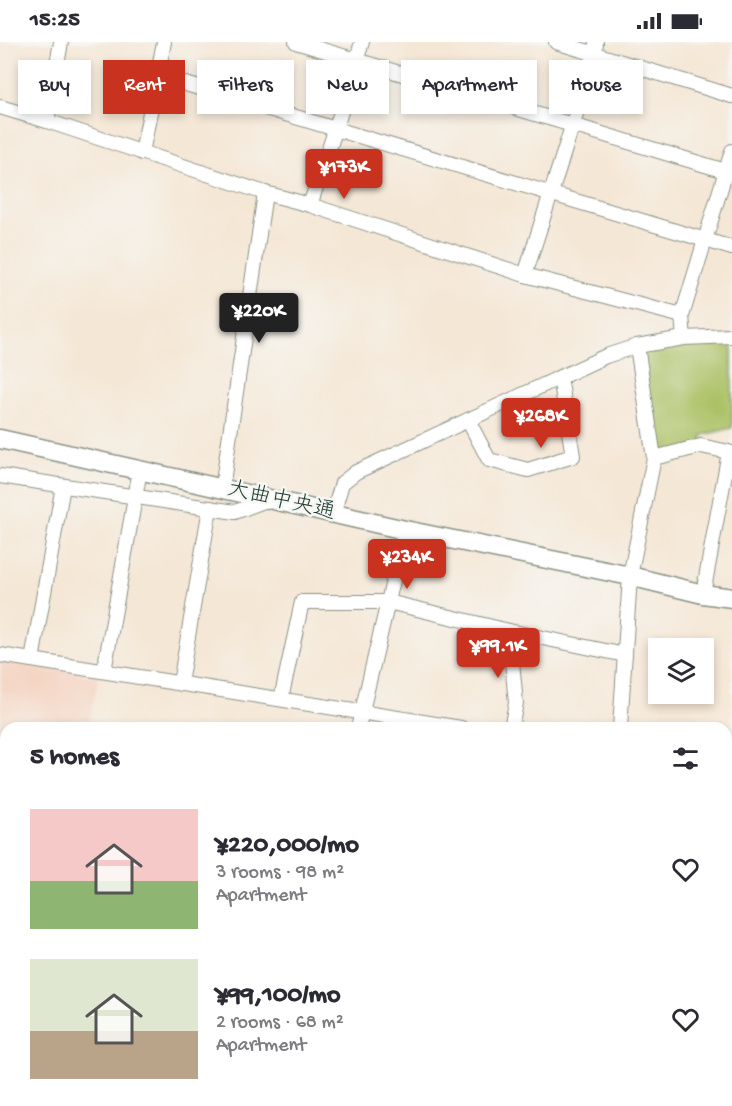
<!DOCTYPE html>
<meta charset="utf-8">
<style>
body{margin:0;font-family:"Gochi Hand","Klee One",sans-serif;background:#f7f7f7;color:#2b2b33;height:100vh;display:flex;flex-direction:column;font-size:22px;white-space:nowrap}
*{box-sizing:border-box;margin:0}
p{font-size:20px;color:#7c7c81}
.icon{flex:none;width:33px;height:33px;fill:none;stroke:currentColor;stroke-width:2;stroke-linecap:round;stroke-linejoin:round}
.map{position:relative;flex:1;overflow:hidden}
.side{position:absolute;left:0px;top:680px;width:732px;height:386px;display:flex;flex-direction:column;background:#fff;border-radius:18px 18px 0 0;box-shadow:0 3px 9px #0003}
.side>*{flex:none}
.hud{position:absolute;left:18px;top:18px;width:696px;height:54px;display:flex;gap:12px}
.controls{position:absolute;left:648px;top:596px;display:grid;gap:12px}
.controls a{display:grid;place-items:center;width:66px;height:66px;border-radius:0px;background:#fff;box-shadow:0 3px 9px #0003;font-size:30px}
.price{position:absolute;translate:-50% -51px;padding:0 14px;border-radius:6px;background:#c8321e;color:#fff;font-size:20px;line-height:39px;filter:drop-shadow(0 2px 3px #0008)}
.price::after{content:'';position:absolute;left:50%;top:36px;width:18px;height:14px;margin-left:-9px;background:inherit;clip-path:polygon(0 0,100% 0,50% 100%)}
.price.selected{background:#222;color:#fff}
ul{padding:0;list-style:none}
li{display:flex;align-items:center;gap:18px;height:150px;padding:0 30px}
li span{display:grid;place-items:center;flex:none;width:168px;height:120px;border-radius:0px;color:#555}
li>.icon{margin-inline-start:auto}
span .icon{width:72px;height:72px;fill:#fffc;stroke-width:1}
li b{font-size:26px}
h2{display:flex;justify-content:space-between;align-items:center;height:72px;padding:0 30px;font-size:26px}
.chip{padding:0 21px;border-radius:0px;background:#fff;box-shadow:0 3px 9px #0003;font-size:21px;line-height:54px}
.chip.selected{background:#c8321e;color:#fff}
.status{display:flex;justify-content:space-between;align-items:center;height:42px;padding:0 30px;background:#fff;direction:ltr}
.status svg{height:16px;fill:currentColor}
.map>svg:first-child{display:block}
.built{fill:#f4d3c0}
.green{fill:#abc064;stroke:#657e4c;stroke-width:1.5}
.lines{fill:none;stroke-linecap:round;stroke-linejoin:round}
.service-casing{stroke:#8a9285;stroke-width:10}
.minor-casing{stroke:#8a9285;stroke-width:16}
.tertiary-casing{stroke:#8a9285;stroke-width:20}
.secondary-casing{stroke:#8a9285;stroke-width:21}
.service{stroke:#fff;stroke-width:7}
.minor{stroke:#fff;stroke-width:14}
.tertiary{stroke:#fff;stroke-width:16}
.secondary{stroke:#fff;stroke-width:18}
.labels{text-anchor:middle;dominant-baseline:central;stroke-width:5;stroke-linejoin:round;paint-order:stroke}
.street-label{font-size:22px;fill:#1f3d34;stroke:#f6f6f2}
</style>
<div class="status"><b>15:25</b><svg viewBox="0 0 49 12"><path d="M0 12V9h3v3zM5 12V6h3v6zM10 12V3h3v9zM15 12V0h3v12zM26 1h20v11H26zM47 4h2v5h-2z"/></svg></div>
<div class="map">
<svg width="732" height="1064" viewBox="0 0 732 1064">
<rect width="100%" height="100%" fill="#f6f6f2"/>
<filter id="ink" filterUnits="userSpaceOnUse"><feTurbulence type="fractalNoise" baseFrequency=".0167" numOctaves="2"/><feDisplacementMap in="SourceGraphic" scale="12" xChannelSelector="R" yChannelSelector="G"/><feConvolveMatrix kernelMatrix="1 2 1 2 8 2 1 2 1" color-interpolation-filters="sRGB"/></filter>
<filter id="wash" filterUnits="userSpaceOnUse"><feTurbulence type="fractalNoise" baseFrequency=".008" numOctaves="4" result="noise"/><feDisplacementMap in="SourceGraphic" scale="24" xChannelSelector="R" yChannelSelector="G"/><feGaussianBlur stdDeviation="1.35" result="paint"/><feColorMatrix in="noise" values="0 0 0 0 0 0 0 0 0 0 0 0 0 0 0 0 0 1.4 0 .05"/><feComposite in="paint" operator="in"/></filter>
<g filter="url(#wash)">
<rect width="100%" height="100%" fill="#f5e7d6"/>
<g class="built">
<path d="M 0,618 L 99,634 L 88,685 L 6,686 L 6,902 L 0,911 Z"/>
<path d="M 726,856 L 732,856 L 732,936 L 726,948 Z"/>
<path d="M 296,1059 L 669,1059 L 667,1064 L 295,1064 Z"/>
</g>
<path class="green" d="M 732,294 L 732,386 L 703,393 L 701,404 L 654,416 L 637,304 Z"/>
</g>
<g filter="url(#ink)">
<g class="lines">
<g class="service-casing">
<g id="service">
<path d="M 726,866 L 732,866"/>
<path d="M 726,899 L 732,895"/>
<path d="M 362,1059 L 364,1064"/>
</g>
</g>
<g class="minor-casing">
<g id="minor">
<path d="M 296,0 L 732,131"/>
<path d="M 556,0 L 732,54"/>
<path d="M 159,34 L 732,206"/>
<path d="M 0,65 L 47,79 L 265,151 L 310,163 L 525,233 L 682,274"/>
<path d="M 47,79 L 61,0"/>
<path d="M 142,111 L 164,0"/>
<path d="M 310,163 L 336,86 L 362,0"/>
<path d="M 525,233 L 595,12 L 596,0"/>
<path d="M 684,296 L 682,274 L 732,109"/>
<path d="M 468,378 L 489,418 L 528,428 L 573,414 L 560,335"/>
<path d="M 654,416 L 701,404 L 729,410 L 703,552"/>
<path d="M 0,434 L 235,470 L 269,457"/>
<path d="M 221,447 L 224,433 L 265,151"/>
<path d="M 333,472 L 342,441 L 356,430 L 606,314 L 637,304 L 684,296 L 732,294"/>
<path d="M 509,589 L 516,661 L 511,686"/>
<path d="M 0,613 L 461,686"/>
<path d="M 32,618 L 63,444"/>
<path d="M 104,629 L 140,428"/>
<path d="M 180,641 L 210,466"/>
<path d="M 281,657 L 302,560 L 388,560 L 509,589 L 625,613"/>
<path d="M 358,686 L 405,488"/>
<path d="M 620,686 L 630,534 L 654,416 L 637,304"/>
<path d="M 287,1064 L 288,1059"/>
</g>
</g>
<g class="tertiary-casing">
<g id="tertiary">
<path d="M 0,1050 L 6,1052"/>
<path d="M 38,1059 L 60,1064"/>
</g>
</g>
<g class="secondary-casing">
<g id="secondary">
<path d="M 0,397 L 269,457 L 405,488 L 630,534 L 703,552 L 732,556"/>
<path d="M 726,1012 L 732,1000"/>
<path d="M 699,1064 L 702,1059"/>
</g>
</g>
<use href="#service" class="service"/>
<use href="#minor" class="minor"/>
<use href="#tertiary" class="tertiary"/>
<use href="#secondary" class="secondary"/>
</g>
</g>
<g class="labels">
<g class="street-label">
<text transform="translate(281 460) rotate(13)">大曲中央通</text>
</g>
</g>
</svg>
<div class="controls">
<a><svg class="icon" aria-label="layers" viewBox="0 0 24 24"><path d="M12 4l9 5-9 5-9-5zM3 14l9 5 9-5"/></svg></a>
</div>
<b class="price" style="left:344px;top:158px">¥173K</b>
<b class="price selected" style="left:259px;top:302px">¥220K</b>
<b class="price" style="left:541px;top:407px">¥268K</b>
<b class="price" style="left:407px;top:548px">¥234K</b>
<b class="price" style="left:498px;top:637px">¥99.1K</b>
<div class="hud">
<a class="chip">Buy</a>
<a class="chip selected">Rent</a>
<a class="chip">Filters</a>
<a class="chip">New</a>
<a class="chip">Apartment</a>
<a class="chip">House</a>
</div>
<section class="side">
<h2>5 homes<svg class="icon" aria-label="filters" viewBox="0 0 24 24"><path d="M4 7h16M4 17h16"/><circle cx="9" cy="7" r="2"/><circle cx="15" cy="17" r="2"/></svg></h2>
<ul>
<li><span style="background:linear-gradient(#f6c9c9 60%,#8fb573 0)"><svg class="icon" aria-label="home" viewBox="0 0 24 24"><path d="M3 11l9-7 9 7M6 9v11h12V9"/></svg></span><div><b>¥220,000/mo</b><p>3 rooms · 98 m²</p><p>Apartment</p></div><svg class="icon" aria-label="heart" viewBox="0 0 24 24"><path d="M12 20l-8-8c-3-5 5-10 8-4 3-6 11-1 8 4z"/></svg></li>
<li><span style="background:linear-gradient(#dfe7d0 60%,#b9a48a 0)"><svg class="icon" aria-label="home" viewBox="0 0 24 24"><path d="M3 11l9-7 9 7M6 9v11h12V9"/></svg></span><div><b>¥99,100/mo</b><p>2 rooms · 68 m²</p><p>Apartment</p></div><svg class="icon" aria-label="heart" viewBox="0 0 24 24"><path d="M12 20l-8-8c-3-5 5-10 8-4 3-6 11-1 8 4z"/></svg></li>
</ul>
</section>
</div>
